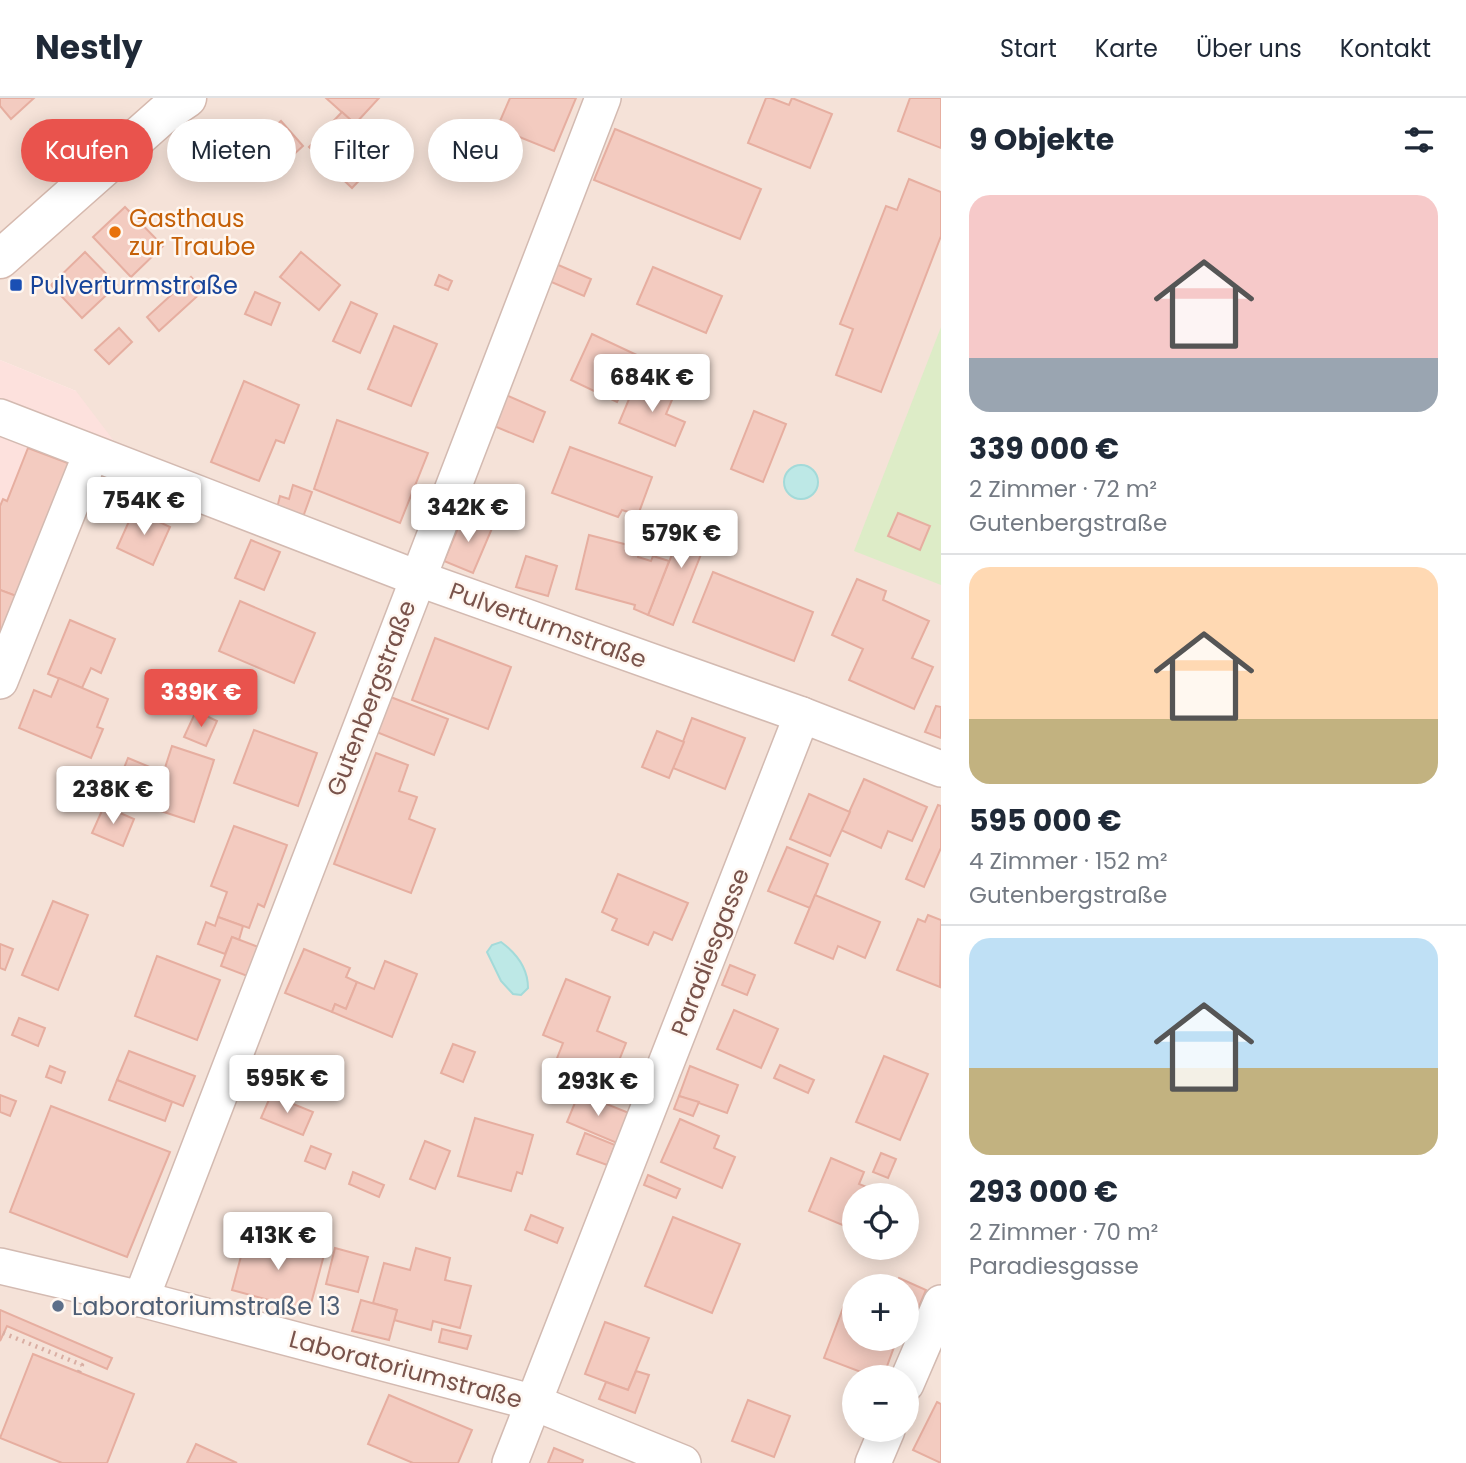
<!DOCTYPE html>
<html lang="de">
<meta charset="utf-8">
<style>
body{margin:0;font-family:Poppins,sans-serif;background:#f6f6f7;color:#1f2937;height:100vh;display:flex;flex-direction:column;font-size:26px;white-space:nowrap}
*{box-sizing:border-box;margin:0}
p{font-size:23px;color:#747a83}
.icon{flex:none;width:38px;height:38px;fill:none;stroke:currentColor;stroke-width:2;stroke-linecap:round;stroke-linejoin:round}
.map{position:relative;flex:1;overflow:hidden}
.side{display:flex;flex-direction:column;background:#fff;width:525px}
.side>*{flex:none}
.banner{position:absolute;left:21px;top:21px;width:665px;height:63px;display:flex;gap:14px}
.controls{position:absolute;left:842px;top:1085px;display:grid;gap:14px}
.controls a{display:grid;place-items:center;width:77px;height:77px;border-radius:50%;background:#fff;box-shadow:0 4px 18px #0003;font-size:35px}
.price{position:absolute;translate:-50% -60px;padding:0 16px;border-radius:7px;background:#fff;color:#222;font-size:23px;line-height:46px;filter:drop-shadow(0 2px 4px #0008)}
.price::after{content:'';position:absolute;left:50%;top:42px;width:21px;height:16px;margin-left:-10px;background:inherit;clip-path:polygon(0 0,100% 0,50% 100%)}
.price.active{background:#e9534d;color:#fff}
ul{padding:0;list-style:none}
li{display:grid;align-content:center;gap:14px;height:371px;padding:0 28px}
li+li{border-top:2px solid #e0e1e3}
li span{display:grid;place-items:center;height:217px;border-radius:21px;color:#555}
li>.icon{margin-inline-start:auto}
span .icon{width:126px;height:126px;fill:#fffc;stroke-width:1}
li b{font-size:30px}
h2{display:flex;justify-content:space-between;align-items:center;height:84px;padding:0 28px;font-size:30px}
.pill{padding:0 24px;border-radius:32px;background:#fff;box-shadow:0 4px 18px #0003;font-size:24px;line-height:63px}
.pill.active{background:#e9534d;color:#fff}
header{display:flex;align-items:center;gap:42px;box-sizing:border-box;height:98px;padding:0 35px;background:#fff;border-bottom:2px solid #e0e1e3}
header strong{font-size:33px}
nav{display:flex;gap:38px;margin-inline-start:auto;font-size:24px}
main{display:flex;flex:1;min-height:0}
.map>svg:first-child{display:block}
.residential{fill:#f5e2d8;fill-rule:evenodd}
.commercial{fill:#fde1dd}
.green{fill:#ddecc7}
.water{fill:#bde8e6;stroke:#a3dad9;stroke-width:2}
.building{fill:#f3cbc0;stroke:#e6aea0;stroke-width:2}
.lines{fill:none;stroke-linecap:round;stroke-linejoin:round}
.minor-casing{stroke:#d3bab1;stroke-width:38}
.secondary-casing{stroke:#d6b9ae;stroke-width:41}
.path{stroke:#d9aea3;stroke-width:4.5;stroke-dasharray:2 5;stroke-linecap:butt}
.minor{stroke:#fff;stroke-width:35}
.secondary{stroke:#fff;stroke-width:38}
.food-dot{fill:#e8710a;stroke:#fff7f1;stroke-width:2.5}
.transit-dot{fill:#1a4fb4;stroke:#fff7f1;stroke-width:2.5}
.service-dot{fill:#5c6f8a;stroke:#fff7f1;stroke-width:2.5}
.labels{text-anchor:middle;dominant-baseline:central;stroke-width:5;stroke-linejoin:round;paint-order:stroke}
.food-label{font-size:24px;fill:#c56008;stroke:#fff7f1;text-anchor:start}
.transit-label{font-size:24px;fill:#164399;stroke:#fff7f1;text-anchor:start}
.street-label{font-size:24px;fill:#79534b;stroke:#fff7f1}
.service-label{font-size:24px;fill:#4e5e75;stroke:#fff7f1;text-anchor:start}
</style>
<header>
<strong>Nestly</strong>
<nav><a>Start</a><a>Karte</a><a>Über uns</a><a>Kontakt</a></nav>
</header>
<main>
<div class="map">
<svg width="941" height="1365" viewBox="0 0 941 1365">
<rect width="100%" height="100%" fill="#fdf2ea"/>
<path class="residential" d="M 0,0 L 941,0 L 941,1365 L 0,1365 L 0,568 L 76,293 L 0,262 ZM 854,1097 L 906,1097 L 906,1150 L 854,1150 ZM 854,1188 L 906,1188 L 906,1241 L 854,1241 ZM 854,1279 L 906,1279 L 906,1332 L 854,1332 Z"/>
<path class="commercial" d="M 0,262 L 76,293 L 114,343 L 97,385 L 0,568 Z"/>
<path class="green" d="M 941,229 L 941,487 L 854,453 Z"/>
<g class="water">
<circle cx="801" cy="384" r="17"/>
<path d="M 501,844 C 516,855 528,870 528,890 L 521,897 L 513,896 L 501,883 L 487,854 L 492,847 Z"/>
</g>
<g class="building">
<path d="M 0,0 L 34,0 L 11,21 L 0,8 Z"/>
<path d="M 326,0 L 379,0 L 355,26 Z"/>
<path d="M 510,0 L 576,0 L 554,53 L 497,30 Z"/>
<path d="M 766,0 L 771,0 L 789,7 L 792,0 L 832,16 L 810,70 L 748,45 Z"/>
<path d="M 910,0 L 941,0 L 941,50 L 898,33 Z"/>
<path d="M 342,14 L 386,54 L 352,90 L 309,49 Z"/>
<path d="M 222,23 L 252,53 L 226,81 L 195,52 Z"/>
<path d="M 281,23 L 303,48 L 281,68 L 258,43 Z"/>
<path d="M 615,31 L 761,91 L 740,141 L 594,82 Z"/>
<path d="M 909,81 L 941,94 L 941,138 L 881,294 L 836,277 L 853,231 L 840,226 L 886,108 L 897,112 Z"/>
<path d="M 125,109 L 163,148 L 131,179 L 93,139 Z"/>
<path d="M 85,154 L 117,187 L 82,220 L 51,187 Z"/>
<path d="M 301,154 L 340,187 L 319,212 L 280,179 Z"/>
<path d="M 556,166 L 591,181 L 584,198 L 549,183 Z"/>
<path d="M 653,169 L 722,198 L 706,235 L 637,206 Z"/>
<path d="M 439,177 L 452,183 L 448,192 L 435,187 Z"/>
<path d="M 191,179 L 204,192 L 159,233 L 147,219 Z"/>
<path d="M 255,194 L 280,205 L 271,227 L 245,216 Z"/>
<path d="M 351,204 L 377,216 L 360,255 L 333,243 Z"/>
<path d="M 394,228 L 437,246 L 411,308 L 368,291 Z"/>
<path d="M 119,230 L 132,244 L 109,266 L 95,252 Z"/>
<path d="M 592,236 L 639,258 L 617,304 L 571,282 Z"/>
<path d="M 637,282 L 674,297 L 666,316 L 685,324 L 675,348 L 619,325 Z"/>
<path d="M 244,283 L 299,307 L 284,345 L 276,342 L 259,383 L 211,364 Z"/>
<path d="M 506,297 L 545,314 L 533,344 L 494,328 Z"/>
<path d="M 754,313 L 786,326 L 763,384 L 731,371 Z"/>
<path d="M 337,322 L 428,355 L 400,425 L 314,391 Z"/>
<path d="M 570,349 L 652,379 L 638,417 L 622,412 L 618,419 L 552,395 Z"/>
<path d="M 28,350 L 73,367 L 19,499 L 0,492 L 0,408 L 3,401 L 7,403 Z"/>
<path d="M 293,387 L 312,394 L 303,419 L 277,410 L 280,398 L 289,401 Z"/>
<path d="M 134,412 L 170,429 L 153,467 L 117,450 Z"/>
<path d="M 898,415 L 930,428 L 920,452 L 888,438 Z"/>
<path d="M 464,416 L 493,428 L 473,475 L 444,463 Z"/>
<path d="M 688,416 L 713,426 L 673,527 L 648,517 Z"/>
<path d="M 589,437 L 640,450 L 638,459 L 651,463 L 653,458 L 669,463 L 648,517 L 634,511 L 635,507 L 576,491 Z"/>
<path d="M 251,442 L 280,454 L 264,492 L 235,480 Z"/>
<path d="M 526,458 L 557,468 L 548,498 L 516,489 Z"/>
<path d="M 713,474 L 813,514 L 794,563 L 693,524 Z"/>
<path d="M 857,481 L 886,493 L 883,502 L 929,523 L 912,560 L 933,569 L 914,611 L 849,582 L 863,551 L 832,537 Z"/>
<path d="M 0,492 L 19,499 L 0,545 Z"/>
<path d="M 240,503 L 315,535 L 294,585 L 219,553 Z"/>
<path d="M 70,522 L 115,541 L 101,575 L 91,570 L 82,590 L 48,576 Z"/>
<path d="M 435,540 L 511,569 L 488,631 L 412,602 Z"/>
<path d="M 59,580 L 108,601 L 97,629 L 103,631 L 91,660 L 19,630 L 34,592 L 51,599 Z"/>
<path d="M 388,598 L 448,621 L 434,657 L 374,633 Z"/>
<path d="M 936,608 L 941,609 L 941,640 L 925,634 Z"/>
<path d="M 196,613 L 217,623 L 206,648 L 184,639 Z"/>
<path d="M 692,620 L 745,640 L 725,691 L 673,670 Z"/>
<path d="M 254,632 L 317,655 L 298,708 L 234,685 Z"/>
<path d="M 657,633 L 684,644 L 669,680 L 642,669 Z"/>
<path d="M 172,648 L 214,662 L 194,724 L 152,710 Z"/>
<path d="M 376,655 L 408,667 L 399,693 L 417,699 L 409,721 L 435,731 L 411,795 L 334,766 Z"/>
<path d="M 128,660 L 157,672 L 149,692 L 120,680 Z"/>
<path d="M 864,681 L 927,709 L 912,743 L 888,733 L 881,750 L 841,732 Z"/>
<path d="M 809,696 L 850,714 L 830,758 L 790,741 Z"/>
<path d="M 938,707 L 941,708 L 941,750 L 924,789 L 906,781 Z"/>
<path d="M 104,708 L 134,721 L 123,748 L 92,735 Z"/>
<path d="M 234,728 L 287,747 L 264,809 L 258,806 L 249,830 L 218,819 L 227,794 L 211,788 Z"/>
<path d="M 787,749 L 828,766 L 810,810 L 768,793 Z"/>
<path d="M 618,776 L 688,805 L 672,842 L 654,834 L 648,847 L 612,832 L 617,821 L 602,814 Z"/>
<path d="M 815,797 L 880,824 L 865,860 L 838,848 L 833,861 L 795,845 Z"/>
<path d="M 53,803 L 88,817 L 58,892 L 22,877 Z"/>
<path d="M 928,817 L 941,822 L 940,889 L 897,872 L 918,821 L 925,824 Z"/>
<path d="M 218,819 L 243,828 L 239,842 L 232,839 L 225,856 L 198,846 L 206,824 L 215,828 Z"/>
<path d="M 232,839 L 261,850 L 250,879 L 221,868 Z"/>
<path d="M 0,846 L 13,851 L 5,872 L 0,870 Z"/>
<path d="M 304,851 L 350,870 L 346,879 L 357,884 L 346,911 L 335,906 L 332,914 L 285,895 Z"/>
<path d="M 157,858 L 220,882 L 197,942 L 135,918 Z"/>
<path d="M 385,863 L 417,876 L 392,939 L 332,914 L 335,906 L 346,911 L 357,884 L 374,891 Z"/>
<path d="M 730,867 L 755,877 L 747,897 L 722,887 Z"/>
<path d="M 566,881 L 610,899 L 597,933 L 626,945 L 602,1005 L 548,983 L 563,945 L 543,937 Z"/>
<path d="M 734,912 L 778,931 L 761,970 L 717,951 Z"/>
<path d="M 19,920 L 45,930 L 38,948 L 12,937 Z"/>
<path d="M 453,946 L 475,954 L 463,984 L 441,975 Z"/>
<path d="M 129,953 L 195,978 L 183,1008 L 117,982 Z"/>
<path d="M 884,958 L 928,976 L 900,1042 L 856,1024 Z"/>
<path d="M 780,967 L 814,982 L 808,995 L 774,980 Z"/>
<path d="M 50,968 L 65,974 L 61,985 L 46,979 Z"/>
<path d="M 690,968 L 738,987 L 727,1015 L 679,998 Z"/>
<path d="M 117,982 L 172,1004 L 165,1023 L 109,1002 Z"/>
<path d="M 579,995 L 629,1015 L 617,1045 L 567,1024 Z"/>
<path d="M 0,997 L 16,1003 L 10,1018 L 0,1014 Z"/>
<path d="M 271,997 L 313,1014 L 303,1037 L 261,1020 Z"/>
<path d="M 679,998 L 699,1004 L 693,1018 L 674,1011 Z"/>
<path d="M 51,1008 L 170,1054 L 127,1159 L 10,1114 Z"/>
<path d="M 475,1020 L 533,1037 L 522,1076 L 517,1074 L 511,1093 L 458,1078 Z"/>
<path d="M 680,1021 L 719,1038 L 714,1050 L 735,1059 L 722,1090 L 661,1064 Z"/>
<path d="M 585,1035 L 615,1047 L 607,1067 L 577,1056 Z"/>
<path d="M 425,1043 L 450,1053 L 435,1091 L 410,1081 Z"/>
<path d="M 311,1048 L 331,1056 L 325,1071 L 305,1063 Z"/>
<path d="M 881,1055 L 896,1061 L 888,1080 L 873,1074 Z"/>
<path d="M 831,1060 L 864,1074 L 859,1086 L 869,1090 L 866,1097 L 854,1097 L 854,1126 L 852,1131 L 809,1113 Z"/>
<path d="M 353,1074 L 384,1087 L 379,1099 L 349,1086 Z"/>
<path d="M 648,1077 L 680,1091 L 676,1100 L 644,1087 Z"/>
<path d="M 531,1117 L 563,1130 L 557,1145 L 525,1132 Z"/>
<path d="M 673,1119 L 740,1146 L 712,1215 L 645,1188 Z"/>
<path d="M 247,1136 L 324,1157 L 309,1213 L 232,1192 Z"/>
<path d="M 335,1150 L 368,1159 L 358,1194 L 326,1186 Z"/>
<path d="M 416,1150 L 450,1160 L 445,1182 L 471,1188 L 460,1230 L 433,1223 L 431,1232 L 394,1222 L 397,1212 L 373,1205 L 384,1165 L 410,1172 Z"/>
<path d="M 899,1180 L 926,1192 L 918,1211 L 906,1206 L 906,1188 L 896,1188 Z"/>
<path d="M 848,1197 L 854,1199 L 854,1241 L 897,1241 L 883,1279 L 874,1279 L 824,1260 Z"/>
<path d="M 361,1202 L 397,1212 L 389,1242 L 352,1233 Z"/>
<path d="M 0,1212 L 112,1260 L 107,1271 L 7,1228 L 0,1243 Z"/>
<path d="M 605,1224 L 649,1240 L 628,1292 L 585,1276 Z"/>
<path d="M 442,1231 L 471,1238 L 467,1251 L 439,1244 Z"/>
<path d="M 33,1256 L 134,1296 L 107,1365 L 62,1365 L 0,1340 Z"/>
<path d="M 636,1273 L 649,1277 L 635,1315 L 599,1301 L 606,1284 L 628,1292 Z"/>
<path d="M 389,1297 L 472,1332 L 458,1365 L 413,1365 L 368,1346 Z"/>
<path d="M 748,1302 L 790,1318 L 774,1359 L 732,1343 Z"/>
<path d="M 937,1304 L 941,1306 L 941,1365 L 913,1352 Z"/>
<path d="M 196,1346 L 237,1365 L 187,1365 Z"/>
<path d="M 554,1350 L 583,1362 L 582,1365 L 548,1365 Z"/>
</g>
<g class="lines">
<g class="minor-casing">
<g id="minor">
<path d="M 0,319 L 417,480 L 802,617 L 941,671"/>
<path d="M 0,583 L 91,356"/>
<path d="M 0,1168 L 141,1201 L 535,1305 L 683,1365"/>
<path d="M 141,1201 L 603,0"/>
<path d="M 906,1286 L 941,1205"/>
<path d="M 510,1365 L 802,617"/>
<path d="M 873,1365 L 887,1332"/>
</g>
</g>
<g class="secondary-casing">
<path id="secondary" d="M 0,161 L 165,15 L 187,0"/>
</g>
<path class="path" d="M 3,1235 L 82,1267 L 79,1274"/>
<use href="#minor" class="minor"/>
<use href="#secondary" class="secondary"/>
</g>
<circle class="food-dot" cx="115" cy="134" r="7"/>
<rect class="transit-dot" x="9" y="180" width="14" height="14" rx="3.5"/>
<circle class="service-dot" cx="58" cy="1208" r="7"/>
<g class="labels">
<g class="food-label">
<text x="129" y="120">Gasthaus<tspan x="129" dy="28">zur Traube</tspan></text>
</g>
<g class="transit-label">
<text x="30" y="187">Pulverturmstraße</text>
</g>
<g class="street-label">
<text transform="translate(548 527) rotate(20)">Pulverturmstraße</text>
<text transform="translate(371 600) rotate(-69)">Gutenbergstraße</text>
<text transform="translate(710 854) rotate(-69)">Paradiesgasse</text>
<text transform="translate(406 1271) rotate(15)">Laboratoriumstraße</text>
</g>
<g class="service-label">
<text x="72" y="1208">Laboratoriumstraße 13</text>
</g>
</g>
</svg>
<div class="controls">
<a><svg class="icon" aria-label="locate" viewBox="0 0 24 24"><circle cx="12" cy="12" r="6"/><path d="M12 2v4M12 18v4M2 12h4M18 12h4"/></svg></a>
<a>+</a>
<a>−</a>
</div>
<b class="price" style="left:652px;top:316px">684K €</b>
<b class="price" style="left:144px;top:439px">754K €</b>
<b class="price" style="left:468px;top:446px">342K €</b>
<b class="price" style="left:681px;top:472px">579K €</b>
<b class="price active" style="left:201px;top:631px">339K €</b>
<b class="price" style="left:113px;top:728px">238K €</b>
<b class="price" style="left:287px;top:1017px">595K €</b>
<b class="price" style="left:598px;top:1020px">293K €</b>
<b class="price" style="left:278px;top:1174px">413K €</b>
<div class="banner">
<a class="pill active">Kaufen</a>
<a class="pill">Mieten</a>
<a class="pill">Filter</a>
<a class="pill">Neu</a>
</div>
</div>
<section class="side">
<h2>9 Objekte<svg class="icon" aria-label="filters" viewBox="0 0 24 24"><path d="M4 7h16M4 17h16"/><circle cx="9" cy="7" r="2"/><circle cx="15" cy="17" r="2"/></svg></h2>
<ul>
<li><span style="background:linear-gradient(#f6c9c9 75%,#9aa5b1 0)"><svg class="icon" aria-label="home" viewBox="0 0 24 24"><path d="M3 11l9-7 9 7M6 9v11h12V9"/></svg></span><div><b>339 000 €</b><p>2 Zimmer · 72 m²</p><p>Gutenbergstraße</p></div></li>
<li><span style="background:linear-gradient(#ffd9b3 70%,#c2b280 0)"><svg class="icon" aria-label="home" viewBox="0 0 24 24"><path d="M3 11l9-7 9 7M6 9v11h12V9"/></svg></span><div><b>595 000 €</b><p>4 Zimmer · 152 m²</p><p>Gutenbergstraße</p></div></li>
<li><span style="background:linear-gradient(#bfe0f5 60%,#c2b280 0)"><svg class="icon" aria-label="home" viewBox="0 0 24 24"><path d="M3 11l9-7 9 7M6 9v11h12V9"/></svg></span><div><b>293 000 €</b><p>2 Zimmer · 70 m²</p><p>Paradiesgasse</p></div></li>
</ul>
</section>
</main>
